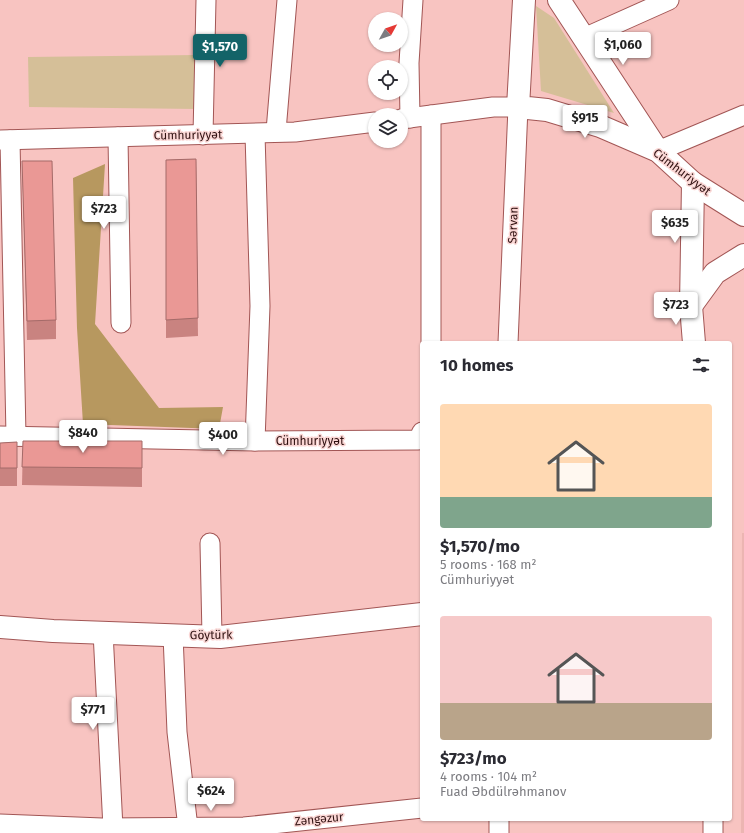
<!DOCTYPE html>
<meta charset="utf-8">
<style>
body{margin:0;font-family:"Fira Sans",sans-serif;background:#f7f7f7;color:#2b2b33;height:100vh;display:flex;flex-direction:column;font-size:15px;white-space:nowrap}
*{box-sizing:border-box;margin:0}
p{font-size:13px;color:#7c7c81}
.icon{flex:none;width:22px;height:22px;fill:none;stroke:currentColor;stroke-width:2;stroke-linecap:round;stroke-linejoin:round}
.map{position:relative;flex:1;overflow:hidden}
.details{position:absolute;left:420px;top:341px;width:312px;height:480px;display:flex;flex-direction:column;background:#fff;border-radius:4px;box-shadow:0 1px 3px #0004}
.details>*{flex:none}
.needle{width:26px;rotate:50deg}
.tools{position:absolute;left:368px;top:12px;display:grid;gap:8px}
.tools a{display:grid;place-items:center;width:40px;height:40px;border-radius:50%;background:#fff;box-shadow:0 1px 3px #0004;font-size:20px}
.price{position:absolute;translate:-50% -34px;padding:0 9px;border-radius:4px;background:#fff;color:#222;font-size:13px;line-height:26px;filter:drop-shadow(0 1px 2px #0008)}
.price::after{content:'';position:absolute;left:50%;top:24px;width:12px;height:9px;margin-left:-6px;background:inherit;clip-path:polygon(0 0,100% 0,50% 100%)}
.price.selected{background:#136368;color:#fff}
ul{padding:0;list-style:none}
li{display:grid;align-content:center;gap:8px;height:212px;padding:0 20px}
li span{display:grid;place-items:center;height:124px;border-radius:4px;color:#555}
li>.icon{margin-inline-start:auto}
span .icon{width:72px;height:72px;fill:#fffc;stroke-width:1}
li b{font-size:17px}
h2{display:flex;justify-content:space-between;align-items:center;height:48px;padding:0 20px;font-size:17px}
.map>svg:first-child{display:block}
.built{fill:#ecb5b2}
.green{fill:#d5bf98}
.forest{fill:#b7985f}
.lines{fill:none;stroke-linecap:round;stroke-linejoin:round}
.street-casing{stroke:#a25655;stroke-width:21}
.secondary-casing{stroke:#a25655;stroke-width:24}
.street{stroke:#fff;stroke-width:19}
.secondary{stroke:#fff;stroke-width:22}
.wall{fill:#c98380}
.building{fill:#ea9895;stroke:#a46a68}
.labels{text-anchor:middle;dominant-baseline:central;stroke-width:3;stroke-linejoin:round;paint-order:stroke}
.street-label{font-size:12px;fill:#2e1010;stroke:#fad6d4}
</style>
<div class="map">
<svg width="744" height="833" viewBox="0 0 744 833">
<rect width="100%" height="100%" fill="#f8c4c1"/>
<path class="built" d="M 742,533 L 744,533 L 744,833 L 741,833 Z"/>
<g class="green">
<path d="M 536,6 L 554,18 L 614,113 L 541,91 Z"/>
<path d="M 196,55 L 197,109 L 29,107 L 28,57 Z"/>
</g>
<path class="forest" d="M 105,164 L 95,324 L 159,408 L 223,407 L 219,429 L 83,424 L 77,328 L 73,178 Z"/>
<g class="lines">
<g class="street-casing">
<g id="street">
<path d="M 584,38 L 669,0"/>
<path d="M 410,118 L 409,63 L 413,0"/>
<path d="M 401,119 L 493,107 L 518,107 L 508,343"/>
<path d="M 276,131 L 287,0"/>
<path d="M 255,134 L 260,306 L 255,441"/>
<path d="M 203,135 L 206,0"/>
<path d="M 118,137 L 121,323"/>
<path d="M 0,140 L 295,132 L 375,122"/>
<path d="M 10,140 L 16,436"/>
<path d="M 658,151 L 744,115"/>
<path d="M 431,343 L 431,115"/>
<path d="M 0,436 L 255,441 L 418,440 L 422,432"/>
<path d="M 210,543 L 212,636"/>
<path d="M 103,632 L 113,828"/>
<path d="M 173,635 L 177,732 L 188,828"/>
<path d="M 499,819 L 499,833"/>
<path d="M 713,819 L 713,833"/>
<path d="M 0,824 L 102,828 L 244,827 L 422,808"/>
</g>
</g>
<g class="secondary-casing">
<g id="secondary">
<path d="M 524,0 L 518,107 L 547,110 L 600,126 L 658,151 L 693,183 L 744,215"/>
<path d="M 559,0 L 658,151"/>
<path d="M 693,183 L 691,306 L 694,343"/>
<path d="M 691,306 L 715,273 L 744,255"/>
<path d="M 0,627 L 53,631 L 220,637 L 422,614"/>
</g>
</g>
<use href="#street" class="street"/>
<use href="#secondary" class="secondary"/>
</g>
<g class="wall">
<path d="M 196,159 L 198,336 L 166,338 L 166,160 Z"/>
<path d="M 22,161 L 56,320 L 56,339 L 27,340 Z"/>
<path d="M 23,441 L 142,441 L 142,487 L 22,485 Z"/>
<path d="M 17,442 L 17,486 L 0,486 L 0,443 Z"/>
</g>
<g class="building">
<path d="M 196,159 L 198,318 L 166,320 L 166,160 Z"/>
<path d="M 22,161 L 52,161 L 56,320 L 27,321 Z"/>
<path d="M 23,441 L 142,441 L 142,468 L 22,467 Z"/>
<path d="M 17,442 L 17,468 L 0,468 L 0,443 Z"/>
</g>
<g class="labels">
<g class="street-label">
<text transform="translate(188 135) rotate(-1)">Cümhuriyyət</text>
<text transform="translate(682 172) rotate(37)">Cümhuriyyət</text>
<text transform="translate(513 225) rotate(-88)">Sərvan</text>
<text x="310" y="441">Cümhuriyyət</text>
<text transform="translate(211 635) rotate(-1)">Göytürk</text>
<text transform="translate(319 819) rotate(-6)">Zəngəzur</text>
</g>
</g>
</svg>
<div class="tools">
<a><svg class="needle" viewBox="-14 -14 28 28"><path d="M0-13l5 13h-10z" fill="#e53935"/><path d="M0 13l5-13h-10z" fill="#7c7c81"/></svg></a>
<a><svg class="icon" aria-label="locate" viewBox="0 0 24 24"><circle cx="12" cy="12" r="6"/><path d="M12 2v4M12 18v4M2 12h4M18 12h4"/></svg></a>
<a><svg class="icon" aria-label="layers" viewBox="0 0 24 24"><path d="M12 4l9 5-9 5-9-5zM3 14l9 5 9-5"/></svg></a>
</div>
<b class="price" style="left:623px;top:66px">$1,060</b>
<b class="price selected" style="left:220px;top:68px">$1,570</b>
<b class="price" style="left:585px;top:139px">$915</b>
<b class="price" style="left:104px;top:230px">$723</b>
<b class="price" style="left:675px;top:244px">$635</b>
<b class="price" style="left:676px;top:326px">$723</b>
<b class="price" style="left:83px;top:454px">$840</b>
<b class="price" style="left:223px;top:456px">$400</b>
<b class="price" style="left:93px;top:731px">$771</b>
<b class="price" style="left:211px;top:812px">$624</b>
<section class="details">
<h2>10 homes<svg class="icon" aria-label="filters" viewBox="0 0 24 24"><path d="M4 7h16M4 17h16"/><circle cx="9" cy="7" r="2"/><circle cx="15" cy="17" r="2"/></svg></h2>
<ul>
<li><span style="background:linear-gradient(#ffd9b3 75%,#7fa58c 0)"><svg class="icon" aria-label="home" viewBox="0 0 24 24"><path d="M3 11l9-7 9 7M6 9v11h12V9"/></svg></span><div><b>$1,570/mo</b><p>5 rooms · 168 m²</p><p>Cümhuriyyət</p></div></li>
<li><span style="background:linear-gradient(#f6c9c9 70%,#b9a48a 0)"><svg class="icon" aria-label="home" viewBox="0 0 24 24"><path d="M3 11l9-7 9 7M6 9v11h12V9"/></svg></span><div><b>$723/mo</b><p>4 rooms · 104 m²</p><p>Fuad Əbdülrəhmanov</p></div></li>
</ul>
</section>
</div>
